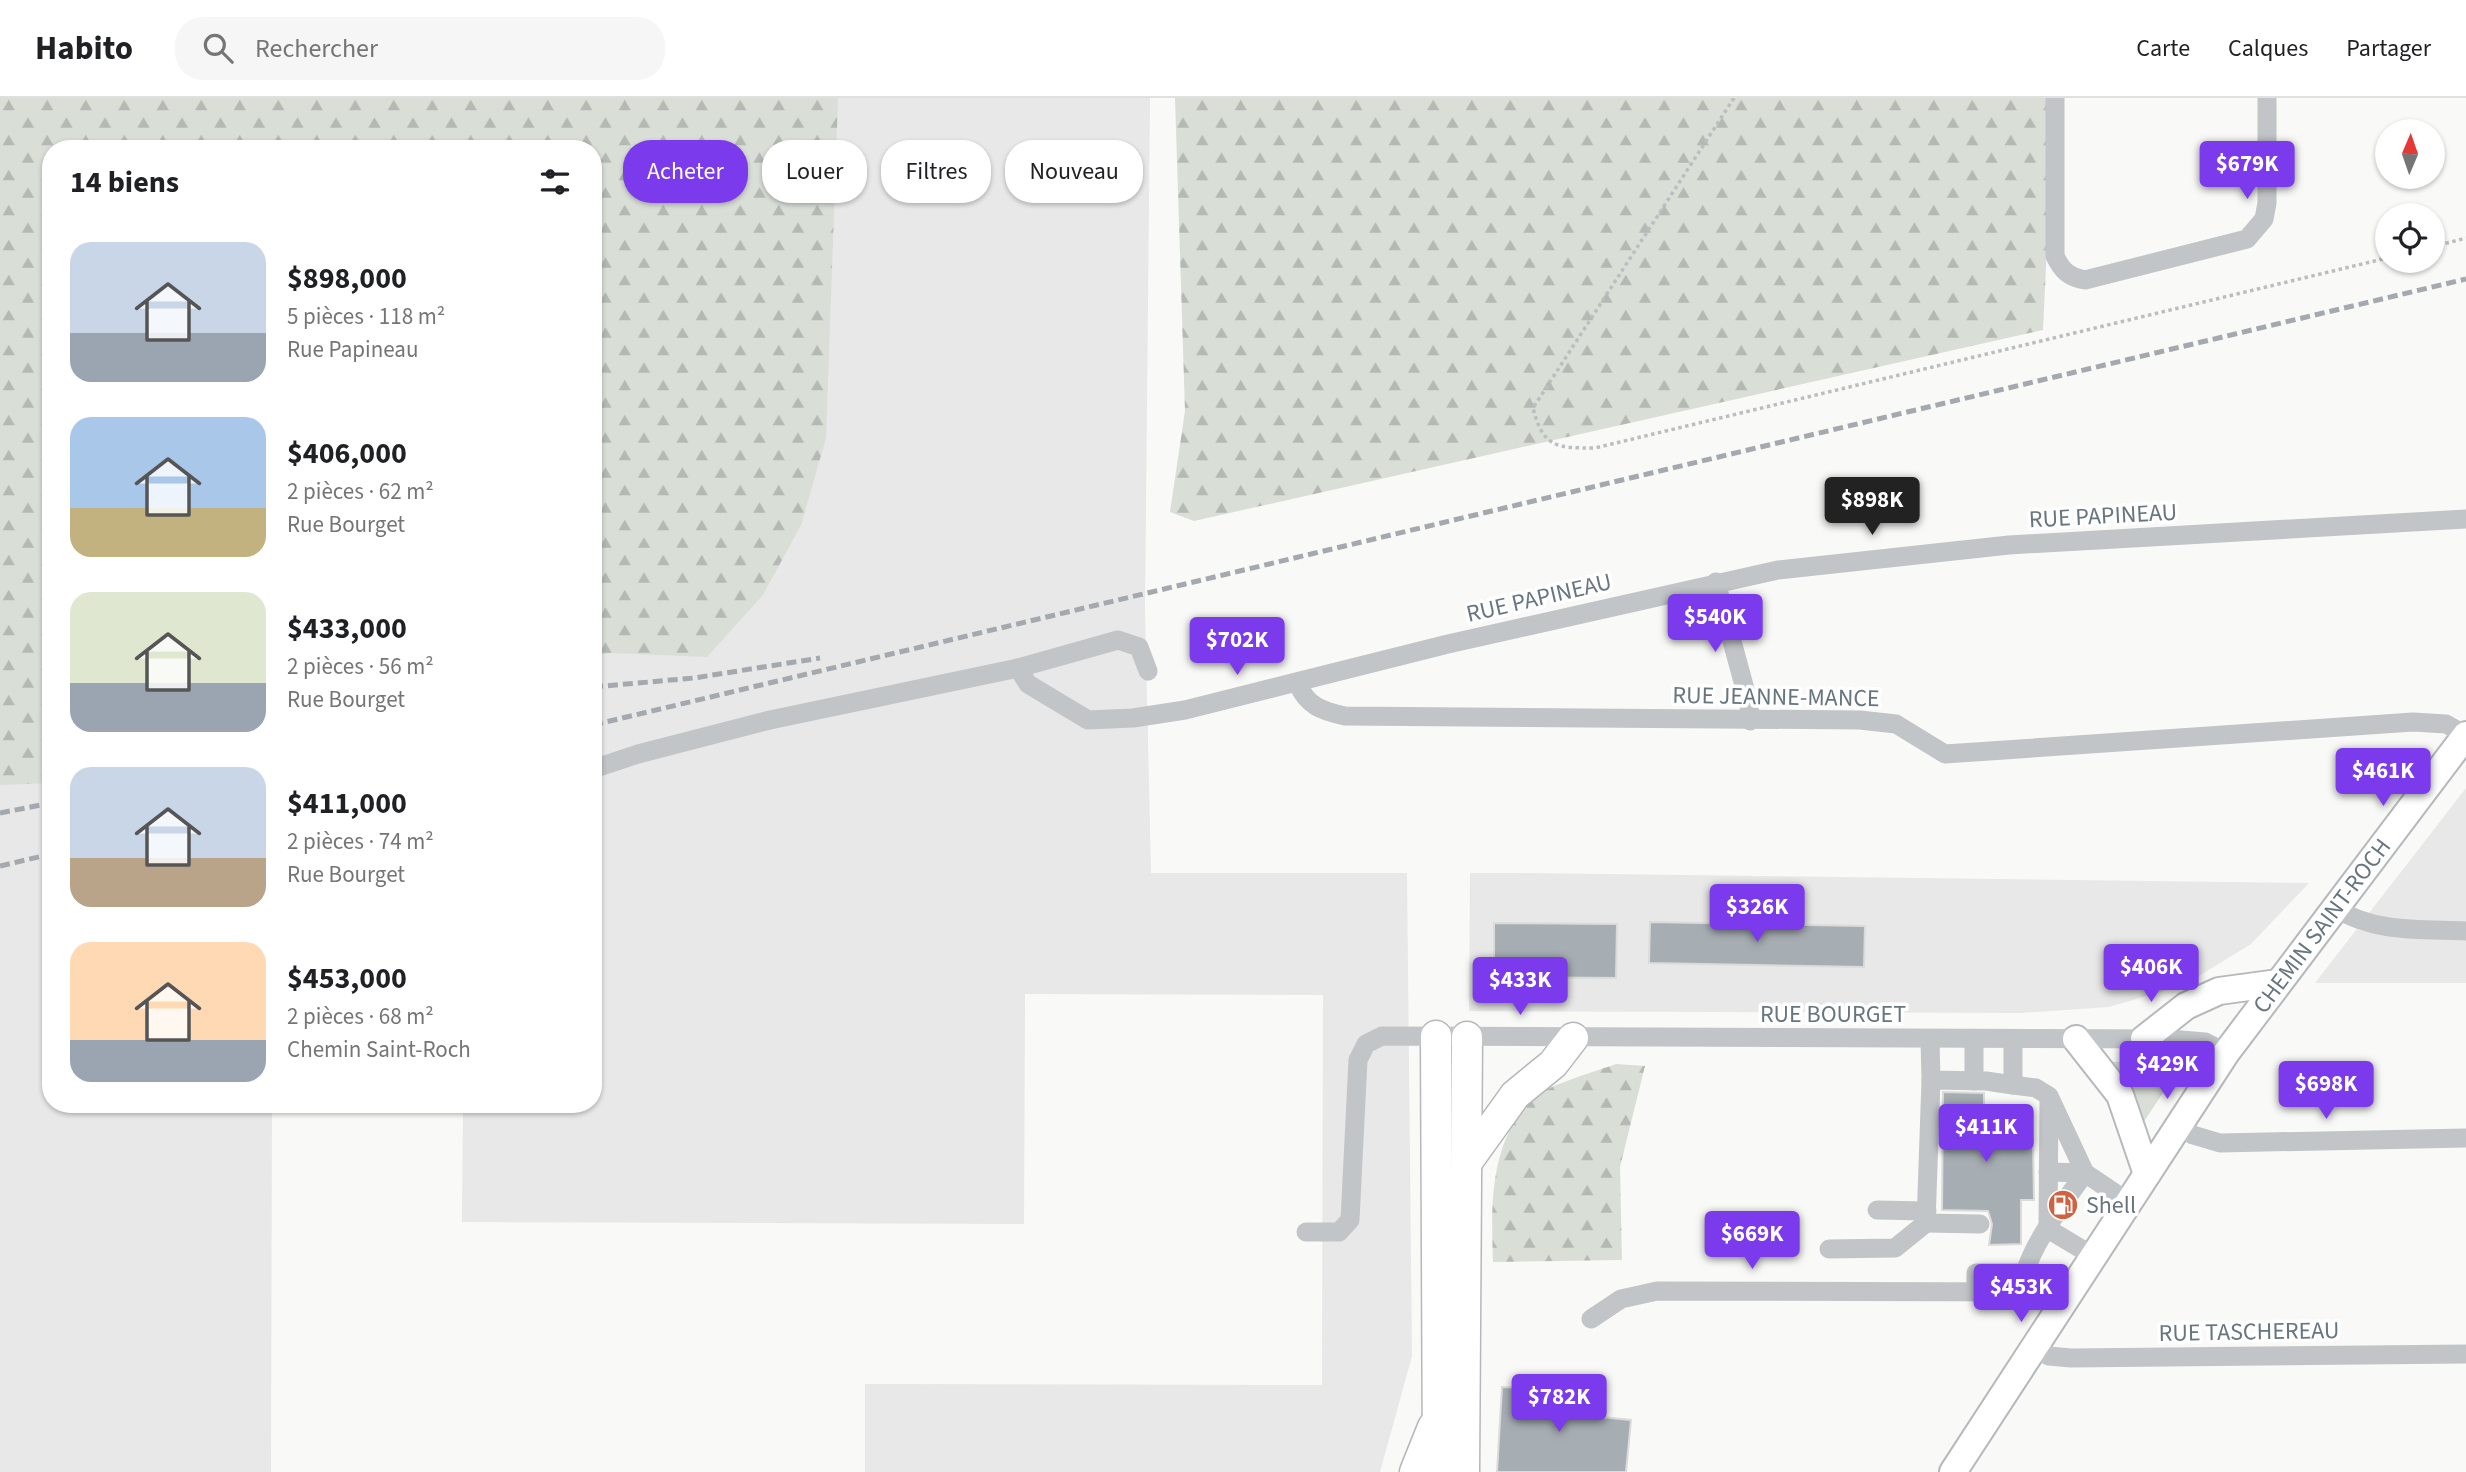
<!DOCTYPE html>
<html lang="fr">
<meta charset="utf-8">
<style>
body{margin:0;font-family:"Source Sans 3",sans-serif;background:#f6f6f6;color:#202124;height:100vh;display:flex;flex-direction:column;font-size:26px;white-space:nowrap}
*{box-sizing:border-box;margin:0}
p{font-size:23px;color:#757577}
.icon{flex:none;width:38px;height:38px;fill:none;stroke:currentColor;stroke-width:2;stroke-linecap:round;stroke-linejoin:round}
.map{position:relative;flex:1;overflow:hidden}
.drawer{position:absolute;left:42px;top:42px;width:560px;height:973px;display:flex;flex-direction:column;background:#fff;border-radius:28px;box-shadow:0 2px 5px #0004}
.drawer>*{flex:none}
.guide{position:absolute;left:623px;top:42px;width:665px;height:63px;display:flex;gap:14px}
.needle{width:46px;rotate:2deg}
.controls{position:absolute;left:2375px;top:21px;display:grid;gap:14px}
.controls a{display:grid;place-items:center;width:70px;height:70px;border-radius:50%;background:#fff;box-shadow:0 2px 5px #0004;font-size:35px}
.price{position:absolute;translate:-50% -60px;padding:0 16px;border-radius:7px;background:#7c3aed;color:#fff;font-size:23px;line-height:46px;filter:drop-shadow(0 2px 4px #0008)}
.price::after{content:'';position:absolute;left:50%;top:42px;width:21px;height:16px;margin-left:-10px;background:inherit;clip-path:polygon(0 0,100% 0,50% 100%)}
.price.active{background:#222;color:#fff}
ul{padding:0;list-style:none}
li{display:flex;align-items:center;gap:21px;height:175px;padding:0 28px}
li span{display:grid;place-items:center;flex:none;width:196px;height:140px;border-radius:21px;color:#555}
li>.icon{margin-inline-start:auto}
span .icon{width:84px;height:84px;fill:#fffc;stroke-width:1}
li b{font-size:30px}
h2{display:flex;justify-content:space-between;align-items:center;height:84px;padding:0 28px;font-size:30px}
.chip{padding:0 24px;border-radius:28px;background:#fff;box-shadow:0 2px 5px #0004;font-size:24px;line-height:63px}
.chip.active{background:#7c3aed;color:#fff}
header{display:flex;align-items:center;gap:42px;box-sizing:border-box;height:98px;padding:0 35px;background:#fff;border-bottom:2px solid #e0e0e0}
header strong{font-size:33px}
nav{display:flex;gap:38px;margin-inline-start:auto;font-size:24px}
.search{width:490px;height:63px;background:#f6f6f6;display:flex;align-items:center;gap:18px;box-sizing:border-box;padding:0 24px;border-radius:28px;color:#757577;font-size:26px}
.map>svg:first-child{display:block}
.built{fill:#e7e8e7}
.green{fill:#d9ded7}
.forest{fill:url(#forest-firs)}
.building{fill:#a7aeb3;stroke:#dbdbd9;stroke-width:2}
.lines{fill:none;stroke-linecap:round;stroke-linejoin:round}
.major-casing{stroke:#b5b9bc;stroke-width:30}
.highway-casing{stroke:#b5b8bb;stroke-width:33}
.path{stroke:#bbbec0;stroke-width:3.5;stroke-dasharray:3.5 3.5;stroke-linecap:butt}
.minor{stroke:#c1c5c8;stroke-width:19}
.major{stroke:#fff;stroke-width:26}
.highway{stroke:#fff;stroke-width:30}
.rail{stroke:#a3a9ae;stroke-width:5;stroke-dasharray:10 5;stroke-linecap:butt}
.labels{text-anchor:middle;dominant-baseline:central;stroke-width:7;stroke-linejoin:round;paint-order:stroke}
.street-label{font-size:24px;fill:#67757f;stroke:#fff}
.poi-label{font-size:24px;fill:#67757f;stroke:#fff;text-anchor:start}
</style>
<header>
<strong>Habito</strong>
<div class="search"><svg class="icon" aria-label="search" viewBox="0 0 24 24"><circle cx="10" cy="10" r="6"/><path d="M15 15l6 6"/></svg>Rechercher</div>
<nav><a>Carte</a><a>Calques</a><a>Partager</a></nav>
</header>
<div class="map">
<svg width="2466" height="1374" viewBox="0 0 2466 1374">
<defs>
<pattern id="forest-firs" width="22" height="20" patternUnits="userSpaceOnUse" patternTransform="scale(1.75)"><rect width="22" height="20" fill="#d9ded7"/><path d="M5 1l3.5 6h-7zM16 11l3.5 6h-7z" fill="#b4b9b4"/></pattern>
</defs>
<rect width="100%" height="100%" fill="#f9f9f7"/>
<g class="built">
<path d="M 0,0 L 1150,0 L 1145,509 L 1151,775 L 1407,775 L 1412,1258 L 1380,1374 L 865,1374 L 865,1286 L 1322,1287 L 1323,897 L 1025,896 L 1024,1126 L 462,1124 L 463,1006 L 593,1006 L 593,51 L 51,51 L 51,1006 L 272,1006 L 271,1374 L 0,1374 Z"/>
<path d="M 2466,690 L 2466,885 L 2315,885 Z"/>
<path d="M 1470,775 L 1516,775 L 2309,785 L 2251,846 L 2184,887 L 2109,909 L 2021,915 L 1469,913 Z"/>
</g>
<path class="green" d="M 2167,963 L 2175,967 L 2176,975 L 2141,1028 L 2109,964 Z"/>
<g class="forest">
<path d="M 0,0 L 838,0 L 826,340 L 801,427 L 763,497 L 707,559 L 611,555 L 593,558 L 593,51 L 51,51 L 51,685 L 0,687 Z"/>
<path d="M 1175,0 L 2054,0 L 2043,232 L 1194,423 L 1170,414 L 1185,313 Z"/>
<path d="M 1616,966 L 1645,968 L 1620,1069 L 1622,1162 L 1493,1164 C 1491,1107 1489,1040 1536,998 C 1549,987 1597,973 1616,966 Z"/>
</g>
<g class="building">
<path d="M 1650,824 L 1865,828 L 1864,869 L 1649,865 Z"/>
<path d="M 1494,825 L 1617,826 L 1616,880 L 1494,879 Z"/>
<path d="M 1943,994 L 1984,995 L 1984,1013 L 2021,1013 L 2021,1042 L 2033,1042 L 2034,1102 L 2021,1102 L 2021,1146 L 1989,1147 L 1992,1126 L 1988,1113 L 1942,1112 Z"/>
<path d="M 1502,1289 L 1592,1294 L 1591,1318 L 1631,1322 L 1626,1374 L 1497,1374 Z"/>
</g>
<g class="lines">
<g class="major-casing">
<g id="major">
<path d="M 2076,941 L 2120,997 L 2147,1076"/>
<path d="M 2144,941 L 2186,908 L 2219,893 L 2278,885"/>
<path d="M 1953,1374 L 2226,955 L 2466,637"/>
</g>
</g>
<g class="highway-casing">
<g id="highway">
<path d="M 1436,938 L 1438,1374"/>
<path d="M 1467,1064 L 1515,997 L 1553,966 L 1573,940"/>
<path d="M 1415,1374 L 1433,1329"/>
<path d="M 1464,1374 L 1467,939"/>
</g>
</g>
<g class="path">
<path d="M 1734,0 L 1533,310 C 1543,350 1557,350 1595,350 L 2387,160"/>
<path d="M 2432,149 L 2466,140"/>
</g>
<g class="minor">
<path d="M 2055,0 L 2055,158 C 2062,173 2069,179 2085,182 L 2247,141 L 2264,121 L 2267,105 L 2267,0"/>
<path d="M 1716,484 L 1749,606 L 1750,623"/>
<path d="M 1018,570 L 1028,586 L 1088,622 L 1133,620 L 1185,612 L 1448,546 L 1778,472 L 2009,447 L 2466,421"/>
<path d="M 1298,586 C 1307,608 1322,613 1345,618 L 1860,622 L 1896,626 L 1945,656 L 2413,624 L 2446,626 L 2466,637"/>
<path d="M 593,671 L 638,656 L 770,622 L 1018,570 L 1118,542 L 1139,549 L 1148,573"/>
<path d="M 2335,810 C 2375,835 2420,831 2466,833"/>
<path d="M 1930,941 L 1931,982 L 1986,983 L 2013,987"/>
<path d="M 1974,941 L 1974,983"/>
<path d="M 2013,941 L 2013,987 L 2036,990 L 2049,998 L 2085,1075 C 2064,1104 2021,1159 2022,1194"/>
<path d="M 1931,982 L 1926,1125 L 1980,1126"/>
<path d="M 2049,1002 L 2048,1131 L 2093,1158"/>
<path d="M 2179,1028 L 2193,1037 L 2220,1045 L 2466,1040"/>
<path d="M 2048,1074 L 2085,1075 L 2128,1104"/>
<path d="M 1877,1112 L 1927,1113"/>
<path d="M 1306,1134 L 1339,1134 L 1350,1122 L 1358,962 L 1366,946 L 1382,938 L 2170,941 L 2205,944 L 2226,955"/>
<path d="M 1829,1151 L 1895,1150 L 1926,1125"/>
<path d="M 1976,1193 L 1976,1175 L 2024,1175"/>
<path d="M 1591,1221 L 1621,1201 L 1657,1193 L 2029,1194 L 2048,1199 L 2062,1207"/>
<path d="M 2034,1249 L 2049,1258 L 2071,1260 L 2466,1256"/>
</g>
<use href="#major" class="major"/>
<use href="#highway" class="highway"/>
<g class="rail">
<path d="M 593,589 L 694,580 L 820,560"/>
<path d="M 593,627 L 2466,181"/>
<path d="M 0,715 L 51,705"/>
<path d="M 0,768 L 51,756"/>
</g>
</g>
<defs>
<g id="fuel-disc" transform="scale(1.575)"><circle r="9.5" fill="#d06241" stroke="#fff"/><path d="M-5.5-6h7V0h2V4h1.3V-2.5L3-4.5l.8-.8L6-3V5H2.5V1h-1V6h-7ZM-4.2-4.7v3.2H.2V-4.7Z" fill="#fff"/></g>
</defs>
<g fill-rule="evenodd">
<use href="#fuel-disc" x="2063" y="1107"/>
</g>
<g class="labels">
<g class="street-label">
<text transform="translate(2103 418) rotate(-3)">RUE PAPINEAU</text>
<text transform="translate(1539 500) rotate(-13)">RUE PAPINEAU</text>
<text transform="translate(1776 599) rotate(1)">RUE JEANNE-MANCE</text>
<text transform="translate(2322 828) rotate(-53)">CHEMIN SAINT-ROCH</text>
<text x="1833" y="916">RUE BOURGET</text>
<text transform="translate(2249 1234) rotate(-1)">RUE TASCHEREAU</text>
</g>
<g class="poi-label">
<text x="2086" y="1107">Shell</text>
</g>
</g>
</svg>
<div class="controls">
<a><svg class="needle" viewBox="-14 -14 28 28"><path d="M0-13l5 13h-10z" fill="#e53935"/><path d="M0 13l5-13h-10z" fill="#757577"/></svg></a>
<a><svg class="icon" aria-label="locate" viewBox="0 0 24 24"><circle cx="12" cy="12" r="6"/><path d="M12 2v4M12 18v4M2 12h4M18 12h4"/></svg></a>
</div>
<b class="price" style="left:2247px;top:103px">$679K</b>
<b class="price active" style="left:1872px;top:439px">$898K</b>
<b class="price" style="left:1715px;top:556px">$540K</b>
<b class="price" style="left:1237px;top:579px">$702K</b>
<b class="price" style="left:2383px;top:710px">$461K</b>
<b class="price" style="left:1757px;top:846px">$326K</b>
<b class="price" style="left:2151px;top:906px">$406K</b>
<b class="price" style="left:1520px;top:919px">$433K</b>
<b class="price" style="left:2167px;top:1003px">$429K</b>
<b class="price" style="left:2326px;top:1023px">$698K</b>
<b class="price" style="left:1986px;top:1066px">$411K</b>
<b class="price" style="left:1752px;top:1173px">$669K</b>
<b class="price" style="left:2021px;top:1226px">$453K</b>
<b class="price" style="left:1559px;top:1336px">$782K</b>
<div class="guide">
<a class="chip active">Acheter</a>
<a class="chip">Louer</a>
<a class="chip">Filtres</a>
<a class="chip">Nouveau</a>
</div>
<section class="drawer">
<h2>14 biens<svg class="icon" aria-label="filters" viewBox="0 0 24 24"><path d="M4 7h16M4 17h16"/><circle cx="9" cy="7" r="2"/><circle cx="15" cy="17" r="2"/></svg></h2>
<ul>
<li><span style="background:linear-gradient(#c9d6e8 65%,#9aa5b1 0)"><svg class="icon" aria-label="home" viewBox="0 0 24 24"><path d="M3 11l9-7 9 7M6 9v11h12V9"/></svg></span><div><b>$898,000</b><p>5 pièces · 118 m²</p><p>Rue Papineau</p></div></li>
<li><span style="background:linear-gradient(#a9c7e8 65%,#c2b280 0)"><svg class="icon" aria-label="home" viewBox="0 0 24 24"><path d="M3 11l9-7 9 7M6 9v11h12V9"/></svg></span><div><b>$406,000</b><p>2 pièces · 62 m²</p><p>Rue Bourget</p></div></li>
<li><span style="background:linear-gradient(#dfe7d0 65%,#9aa5b1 0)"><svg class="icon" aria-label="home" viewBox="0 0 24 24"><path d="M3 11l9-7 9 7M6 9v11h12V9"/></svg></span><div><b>$433,000</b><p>2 pièces · 56 m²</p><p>Rue Bourget</p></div></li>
<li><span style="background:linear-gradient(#c9d6e8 65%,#b9a48a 0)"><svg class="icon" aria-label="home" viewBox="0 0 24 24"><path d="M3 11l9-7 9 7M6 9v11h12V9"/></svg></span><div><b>$411,000</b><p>2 pièces · 74 m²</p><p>Rue Bourget</p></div></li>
<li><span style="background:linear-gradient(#ffd9b3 70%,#9aa5b1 0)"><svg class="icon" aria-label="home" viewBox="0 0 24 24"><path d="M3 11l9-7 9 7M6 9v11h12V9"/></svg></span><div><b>$453,000</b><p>2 pièces · 68 m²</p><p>Chemin Saint-Roch</p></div></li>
</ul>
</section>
</div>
